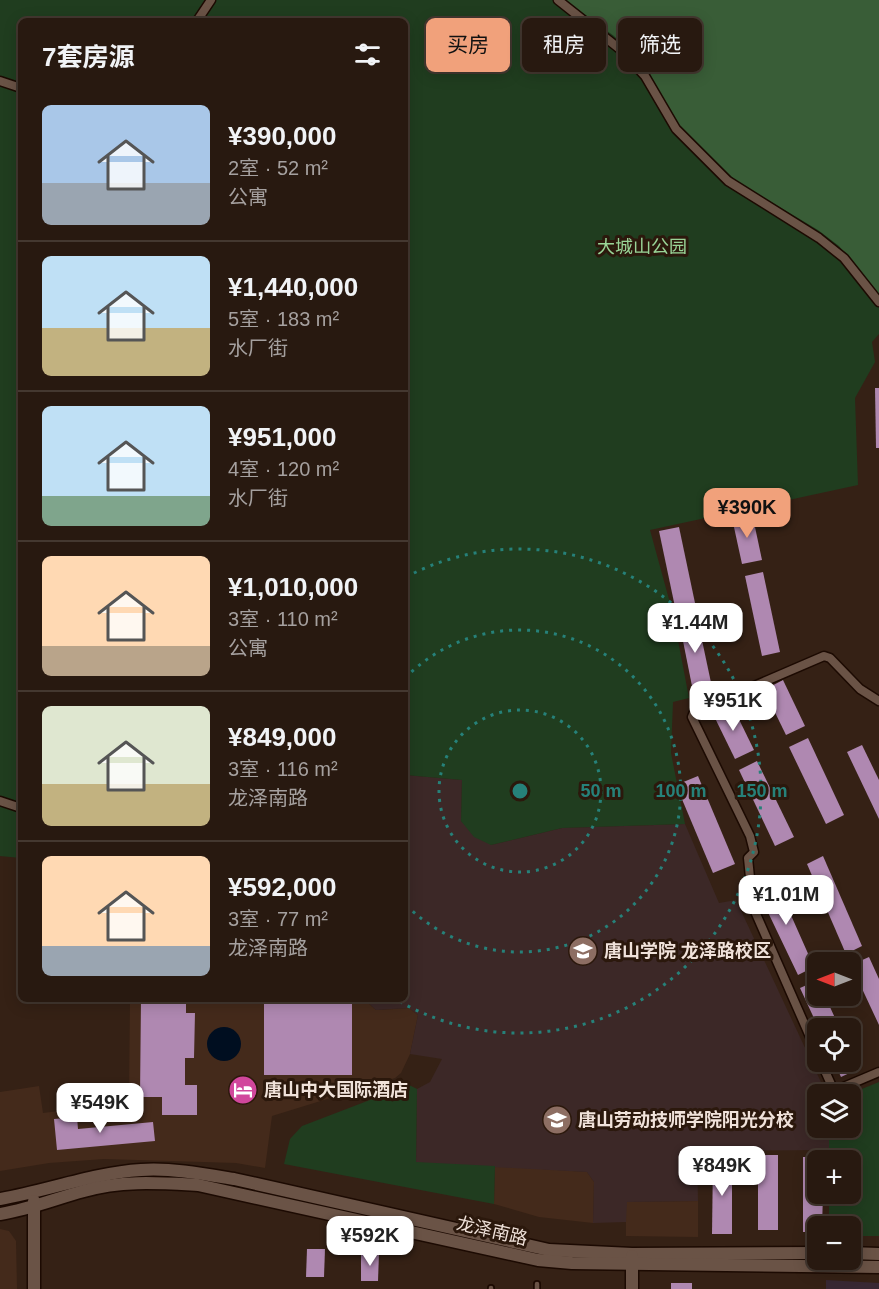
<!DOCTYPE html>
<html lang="zh">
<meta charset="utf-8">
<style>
body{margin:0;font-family:Helvetica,"Noto Sans SC",sans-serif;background:#34261e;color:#f1f3f6;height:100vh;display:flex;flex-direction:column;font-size:22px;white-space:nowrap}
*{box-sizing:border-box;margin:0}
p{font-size:20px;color:#a5a09f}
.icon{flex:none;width:33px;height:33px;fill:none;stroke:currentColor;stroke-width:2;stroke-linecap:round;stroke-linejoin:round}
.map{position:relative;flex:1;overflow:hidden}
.side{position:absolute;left:18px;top:18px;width:390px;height:984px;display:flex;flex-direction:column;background:#281910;border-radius:9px;box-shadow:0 3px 15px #0003,0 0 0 2px #443830}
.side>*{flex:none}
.top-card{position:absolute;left:426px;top:18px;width:363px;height:54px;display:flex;gap:12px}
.needle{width:39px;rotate:270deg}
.tools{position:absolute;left:807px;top:952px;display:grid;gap:12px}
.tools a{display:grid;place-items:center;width:54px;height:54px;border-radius:9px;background:#281910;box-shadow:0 3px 15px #0003,0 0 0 2px #443830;font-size:30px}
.price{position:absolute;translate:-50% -51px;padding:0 14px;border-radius:12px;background:#fff;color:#222;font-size:20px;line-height:39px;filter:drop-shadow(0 2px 3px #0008)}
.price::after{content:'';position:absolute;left:50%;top:36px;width:18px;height:14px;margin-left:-9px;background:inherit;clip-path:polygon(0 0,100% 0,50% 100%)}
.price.on{background:#f1a17b;color:#111}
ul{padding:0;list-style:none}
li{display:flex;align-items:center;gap:18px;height:150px;padding:0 24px}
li+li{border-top:2px solid #443830}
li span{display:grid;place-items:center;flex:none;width:168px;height:120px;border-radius:9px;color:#555}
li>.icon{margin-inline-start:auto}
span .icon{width:72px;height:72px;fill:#fffc;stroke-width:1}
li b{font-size:26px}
h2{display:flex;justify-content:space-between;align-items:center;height:72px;padding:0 24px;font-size:26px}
.pill{padding:0 21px;border-radius:9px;background:#281910;box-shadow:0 3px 15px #0003,0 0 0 2px #443830;font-size:21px;line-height:54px}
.pill.on{background:#f1a17b;color:#111}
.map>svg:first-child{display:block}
.built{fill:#442a1b}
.education{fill:#3c2827}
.medical{fill:#382833}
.green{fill:#203d1f}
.forest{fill:#395d37}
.water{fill:#000e20}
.building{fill:#af88b1}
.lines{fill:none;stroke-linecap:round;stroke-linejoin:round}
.lane-casing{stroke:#1c0a02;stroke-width:8}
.street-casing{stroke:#1c0a02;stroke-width:11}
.secondary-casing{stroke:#1c0a02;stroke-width:15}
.lane{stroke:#6a5346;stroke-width:4.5}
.street{stroke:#6a5346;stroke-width:8}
.secondary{stroke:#6a5346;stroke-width:12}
.ring{fill:none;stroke:#268179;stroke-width:3;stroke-dasharray:3 6}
.labels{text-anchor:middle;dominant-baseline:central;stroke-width:6;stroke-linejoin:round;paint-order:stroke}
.park-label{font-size:18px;fill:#99d497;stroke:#2b180c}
.poi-label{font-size:18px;font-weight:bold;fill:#f0e2da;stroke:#2b180c;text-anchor:start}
.street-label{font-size:18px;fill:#f0e2da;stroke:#2b180c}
.centre{fill:#268179;stroke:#2b180c;stroke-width:3}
.ring-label{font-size:18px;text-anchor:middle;font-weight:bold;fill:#268179;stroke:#2b180c;stroke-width:6;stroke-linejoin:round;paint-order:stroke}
</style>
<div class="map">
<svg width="879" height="1289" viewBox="0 0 879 1289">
<rect width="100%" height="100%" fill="#352115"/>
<g class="built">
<path d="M 130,999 L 364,999 L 376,1010 L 409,1008 L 418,1015 L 410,1054 L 401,1073 L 395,1078 L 272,1116 L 265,1168 L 236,1163 L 104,1159 L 49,1163 L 0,1171 L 0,1092 L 39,1086 L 43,1113 L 129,1102 Z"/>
<path d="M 495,1166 L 587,1172 L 594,1182 L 593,1223 L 539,1217 L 494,1204 Z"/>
<path d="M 698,1201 L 698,1237 L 626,1236 L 626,1202 Z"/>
<path d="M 0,1229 L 9,1231 L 16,1241 L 17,1289 L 0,1289 Z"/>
</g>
<path class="education" d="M 405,775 L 462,780 L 461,821 L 491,845 L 562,828 L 685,824 L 719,903 L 736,900 L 827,1095 L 818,1095 L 818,1128 L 829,1128 L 829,1150 L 697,1151 L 698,1201 L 627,1202 L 626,1222 L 593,1223 L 594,1182 L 587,1172 L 416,1163 L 417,1089 L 430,1082 L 442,1059 L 410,1054 L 418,1015 L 409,1008 L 376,1010 L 364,999 L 405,999 Z"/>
<path class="medical" d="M 826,1280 L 879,1283 L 879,1289 L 826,1289 Z"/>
<g class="green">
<path d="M 0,0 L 879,0 L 879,334 L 872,342 L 875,362 L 855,398 L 858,485 L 650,530 L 673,614 L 689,698 L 673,702 L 671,753 L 685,824 L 562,828 L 491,845 L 474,837 L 461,821 L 462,780 L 405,775 L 405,21 L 21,21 L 21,858 L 0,856 Z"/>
<path d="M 879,1082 L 879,1236 L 851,1236 L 850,1227 L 829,1227 L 829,1194 L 850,1194 L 850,1161 L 829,1161 L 829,1128 L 850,1128 L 850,1095 L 847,1095 Z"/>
<path d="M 409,1085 L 417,1089 L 416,1162 L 495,1166 L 494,1204 L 284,1164 L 290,1139 L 302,1126 Z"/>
</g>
<path class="forest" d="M 565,0 L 879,0 L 879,295 L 839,246 L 818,230 L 736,181 L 680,126 L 640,62 L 614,36 Z"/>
<circle class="water" cx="224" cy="1044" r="17"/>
<g class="building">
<path d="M 875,388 L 879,388 L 879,448 L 876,448 Z"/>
<path d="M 752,513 L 762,560 L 742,564 L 732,518 Z"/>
<path d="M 679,527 L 695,603 L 675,607 L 659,531 Z"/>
<path d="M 763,572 L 780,652 L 762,656 L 745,576 Z"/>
<path d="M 696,612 L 713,692 L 694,696 L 678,616 Z"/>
<path d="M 783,680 L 805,726 L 786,735 L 764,690 Z"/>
<path d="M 732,705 L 754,750 L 735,759 L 713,714 Z"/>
<path d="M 808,738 L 844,815 L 826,824 L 789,747 Z"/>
<path d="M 862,745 L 879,780 L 879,819 L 847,752 Z"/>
<path d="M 757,761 L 794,837 L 775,846 L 739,770 Z"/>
<path d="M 698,776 L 735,864 L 713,873 L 676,785 Z"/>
<path d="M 823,856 L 862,946 L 846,954 L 807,864 Z"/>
<path d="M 774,877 L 814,967 L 798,975 L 764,904 L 767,903 L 759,885 Z"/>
<path d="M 869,957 L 879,979 L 879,1025 L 851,965 Z"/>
<path d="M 818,980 L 818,996 L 825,996 L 840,1029 L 819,1029 L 800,988 Z"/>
<path d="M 141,999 L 186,999 L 186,1013 L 195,1013 L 194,1058 L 185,1058 L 185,1085 L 197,1085 L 197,1115 L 162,1115 L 162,1097 L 140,1097 Z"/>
<rect x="264" y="999" width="88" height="76"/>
<path d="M 850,1052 L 858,1069 L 841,1077 L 834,1062 L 850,1062 Z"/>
<path d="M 77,1117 L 78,1129 L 153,1122 L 155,1141 L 57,1150 L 54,1119 Z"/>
<rect x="758" y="1155" width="20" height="75"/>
<path d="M 803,1157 L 823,1157 L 823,1161 L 818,1161 L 818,1194 L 823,1194 L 822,1227 L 818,1227 L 818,1232 L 803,1232 Z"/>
<path d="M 713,1159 L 732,1159 L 732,1234 L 712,1234 Z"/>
<path d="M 307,1249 L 325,1249 L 324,1277 L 306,1277 Z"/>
<path d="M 361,1252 L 379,1253 L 378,1281 L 361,1281 Z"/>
<rect x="671" y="1283" width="21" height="6"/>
</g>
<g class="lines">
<g class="lane-casing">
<g id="lane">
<path d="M 537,1284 L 537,1289"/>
<path d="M 491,1289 L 491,1288"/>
</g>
</g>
<g class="street-casing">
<g id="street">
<path d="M 558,0 L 621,50 L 645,76 L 676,129 L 728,181 L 819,238 L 844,258 L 879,302"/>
<path d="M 197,21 L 211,0"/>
<path d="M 0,81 L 21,88"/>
<path d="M 0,801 L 21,808"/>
<path d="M 818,1055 L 753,907 L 748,858 L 754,852 L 750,836 L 692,717 L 694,712 L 824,656 L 830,658 L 860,689 L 879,701"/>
<path d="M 821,1062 L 834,1091 L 879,1072"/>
</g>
</g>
<g class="secondary-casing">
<g id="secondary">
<path d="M 0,1199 C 47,1191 93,1173 141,1170 C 172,1168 204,1174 234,1179 L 549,1250 L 632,1254 L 818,1253"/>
<path d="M 0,1214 C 31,1209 54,1199 84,1191 C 122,1180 160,1183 198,1185 L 538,1260 L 572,1263 L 879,1267"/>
<path d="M 850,1253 L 879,1254"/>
<path d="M 632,1256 L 632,1289"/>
<path d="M 34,1289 L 34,1201"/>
</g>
</g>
<use href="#lane" class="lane"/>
<use href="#street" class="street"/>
<use href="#secondary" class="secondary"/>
</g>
<g class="ring">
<circle cx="520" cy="791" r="81"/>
<path d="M405 678A161 161 0 1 1 405 904"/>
<path d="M406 577A242 242 0 1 1 397 1000"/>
</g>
<defs>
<g id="university-disc" transform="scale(1.5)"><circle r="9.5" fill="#8d6e63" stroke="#2b180c"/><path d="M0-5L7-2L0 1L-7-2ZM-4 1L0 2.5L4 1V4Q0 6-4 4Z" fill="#fff"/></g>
<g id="hotel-disc" transform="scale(1.5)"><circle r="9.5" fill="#d1479c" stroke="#2b180c"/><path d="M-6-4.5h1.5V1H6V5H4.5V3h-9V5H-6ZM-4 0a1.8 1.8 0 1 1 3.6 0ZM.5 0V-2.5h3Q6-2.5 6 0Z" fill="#fff"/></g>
</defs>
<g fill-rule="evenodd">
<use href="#university-disc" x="583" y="951"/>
<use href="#hotel-disc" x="243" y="1090"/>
<use href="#university-disc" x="557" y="1120"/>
</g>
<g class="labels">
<g class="park-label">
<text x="642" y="247">大城山公园</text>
</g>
<g class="poi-label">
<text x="604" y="951">唐山学院 龙泽路校区</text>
<text x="264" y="1090">唐山中大国际酒店</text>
<text x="578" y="1120">唐山劳动技师学院阳光分校</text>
</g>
<g class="street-label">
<text transform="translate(492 1231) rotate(13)">龙泽南路</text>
</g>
</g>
<circle cx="520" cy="791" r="9" class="centre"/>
<g class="ring-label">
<text x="601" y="797">50 m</text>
<text x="681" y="797">100 m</text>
<text x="762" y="797">150 m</text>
</g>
</svg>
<div class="tools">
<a><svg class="needle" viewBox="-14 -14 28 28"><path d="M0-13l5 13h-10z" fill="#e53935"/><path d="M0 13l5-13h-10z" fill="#a5a09f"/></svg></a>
<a><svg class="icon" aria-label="locate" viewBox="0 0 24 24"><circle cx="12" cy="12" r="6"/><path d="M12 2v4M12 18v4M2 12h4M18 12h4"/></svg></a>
<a><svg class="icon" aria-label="layers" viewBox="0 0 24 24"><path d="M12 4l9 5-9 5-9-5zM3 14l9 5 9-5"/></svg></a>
<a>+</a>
<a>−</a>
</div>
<b class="price on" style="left:747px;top:539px">¥390K</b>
<b class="price" style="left:695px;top:654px">¥1.44M</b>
<b class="price" style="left:733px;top:732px">¥951K</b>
<b class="price" style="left:786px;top:926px">¥1.01M</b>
<b class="price" style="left:100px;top:1134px">¥549K</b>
<b class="price" style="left:722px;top:1197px">¥849K</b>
<b class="price" style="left:370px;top:1267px">¥592K</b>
<div class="top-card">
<a class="pill on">买房</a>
<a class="pill">租房</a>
<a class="pill">筛选</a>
</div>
<section class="side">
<h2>7套房源<svg class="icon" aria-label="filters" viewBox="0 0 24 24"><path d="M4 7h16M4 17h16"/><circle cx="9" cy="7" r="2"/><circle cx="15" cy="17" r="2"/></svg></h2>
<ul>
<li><span style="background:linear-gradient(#a9c7e8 65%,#9aa5b1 0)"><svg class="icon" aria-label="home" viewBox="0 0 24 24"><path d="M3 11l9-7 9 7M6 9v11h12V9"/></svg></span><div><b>¥390,000</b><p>2室 · 52 m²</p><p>公寓</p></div></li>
<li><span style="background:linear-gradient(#bfe0f5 60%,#c2b280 0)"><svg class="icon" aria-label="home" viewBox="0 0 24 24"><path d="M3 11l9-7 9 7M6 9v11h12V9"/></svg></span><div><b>¥1,440,000</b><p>5室 · 183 m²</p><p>水厂街</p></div></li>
<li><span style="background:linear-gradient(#bfe0f5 75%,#7fa58c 0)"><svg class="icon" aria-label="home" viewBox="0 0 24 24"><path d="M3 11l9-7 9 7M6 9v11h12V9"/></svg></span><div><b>¥951,000</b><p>4室 · 120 m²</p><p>水厂街</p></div></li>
<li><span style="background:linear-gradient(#ffd9b3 75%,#b9a48a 0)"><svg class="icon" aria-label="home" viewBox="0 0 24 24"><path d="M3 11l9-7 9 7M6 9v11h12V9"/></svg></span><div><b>¥1,010,000</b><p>3室 · 110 m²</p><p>公寓</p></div></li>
<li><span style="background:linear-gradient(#dfe7d0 65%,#c2b280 0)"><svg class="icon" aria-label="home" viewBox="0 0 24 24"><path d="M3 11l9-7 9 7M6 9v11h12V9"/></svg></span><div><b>¥849,000</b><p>3室 · 116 m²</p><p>龙泽南路</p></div></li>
<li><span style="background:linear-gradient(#ffd9b3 75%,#9aa5b1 0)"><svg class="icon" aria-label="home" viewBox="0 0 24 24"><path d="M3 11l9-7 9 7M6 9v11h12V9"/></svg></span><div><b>¥592,000</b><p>3室 · 77 m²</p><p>龙泽南路</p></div></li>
</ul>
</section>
</div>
